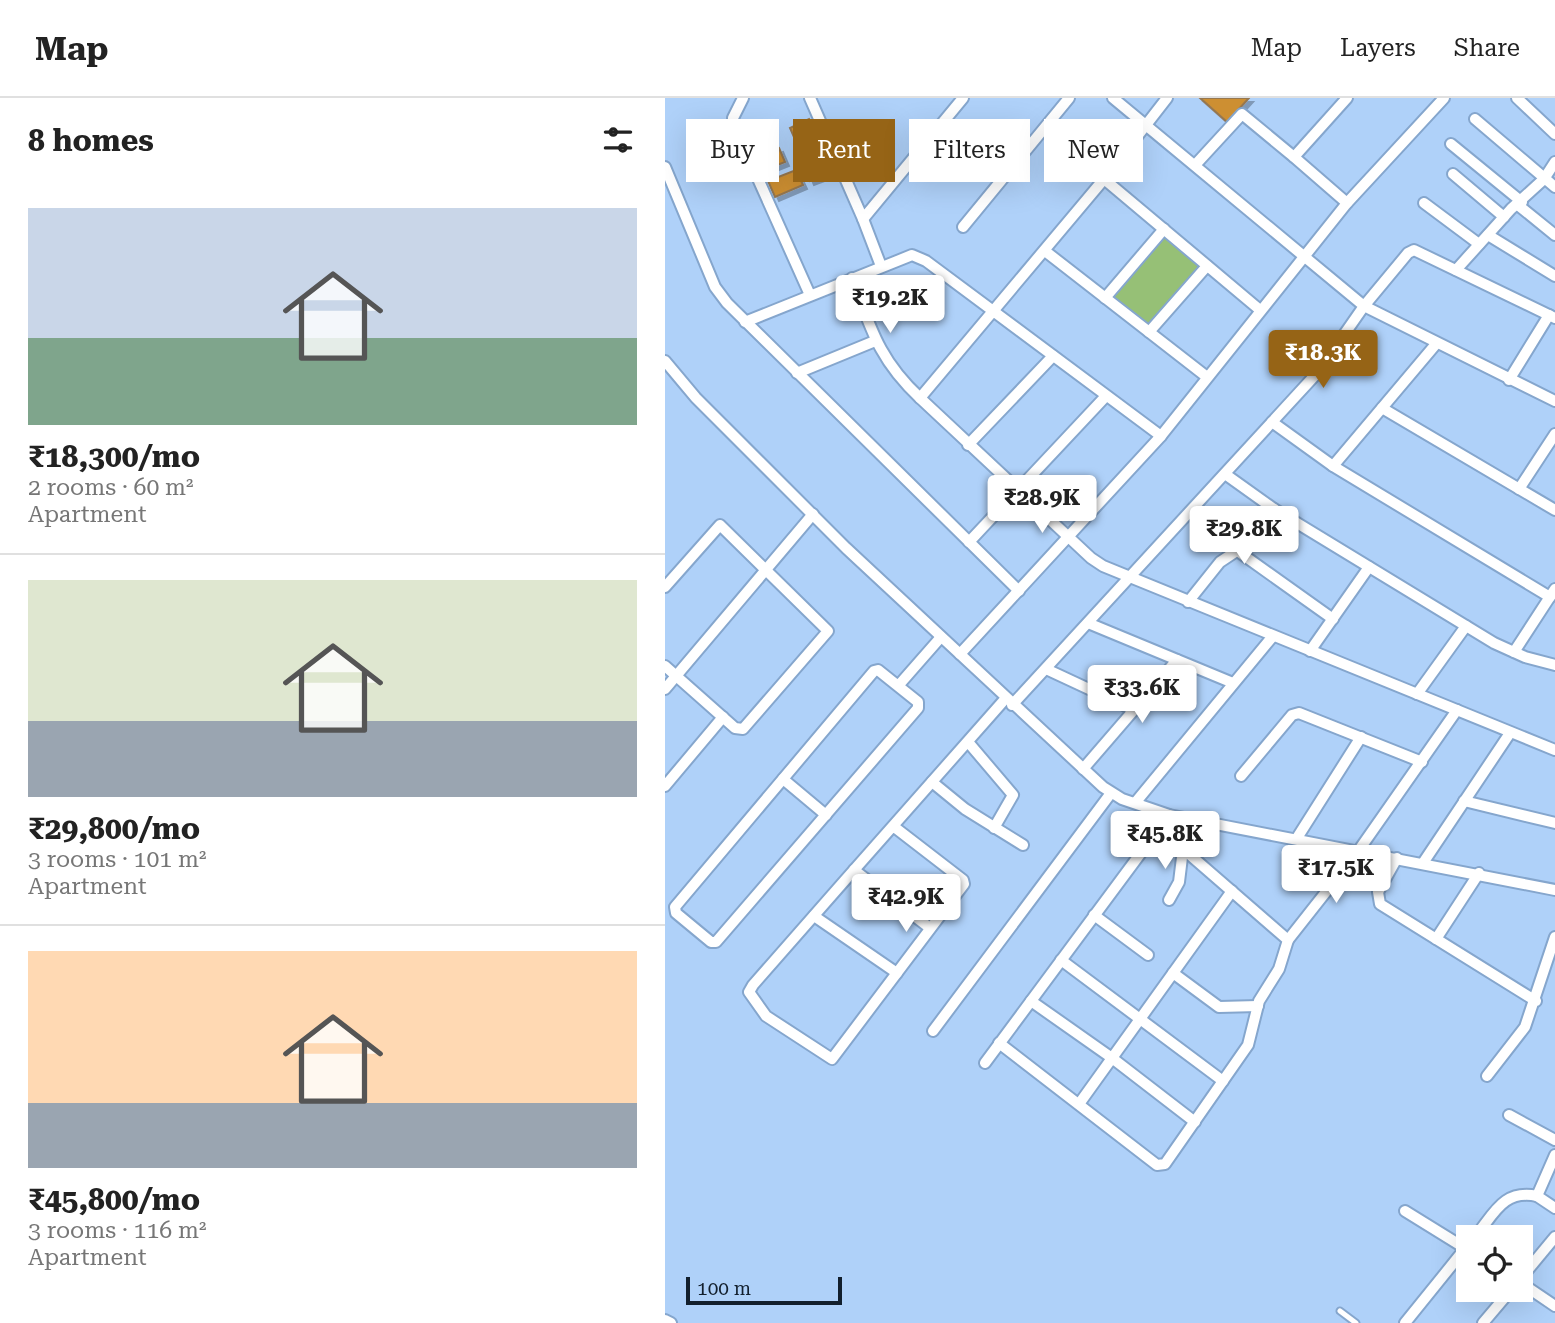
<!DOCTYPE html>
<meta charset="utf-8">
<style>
body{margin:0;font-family:"Roboto Serif",serif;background:#f6f6f6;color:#222;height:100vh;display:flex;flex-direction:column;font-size:26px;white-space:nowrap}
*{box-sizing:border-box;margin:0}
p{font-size:23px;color:#767676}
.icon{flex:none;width:38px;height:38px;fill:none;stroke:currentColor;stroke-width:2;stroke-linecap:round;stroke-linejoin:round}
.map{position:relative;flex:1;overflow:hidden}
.sheet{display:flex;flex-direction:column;background:#fff;width:665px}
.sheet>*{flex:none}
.hud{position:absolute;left:21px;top:21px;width:665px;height:63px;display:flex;gap:14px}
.fabs{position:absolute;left:791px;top:1127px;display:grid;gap:14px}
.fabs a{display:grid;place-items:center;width:77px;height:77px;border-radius:0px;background:#fff;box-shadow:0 7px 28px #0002;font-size:35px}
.scale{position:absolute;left:21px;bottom:18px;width:156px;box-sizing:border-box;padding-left:7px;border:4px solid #121f2d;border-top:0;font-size:19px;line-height:24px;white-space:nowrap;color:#121f2d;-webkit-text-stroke:5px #afd1f9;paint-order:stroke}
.price{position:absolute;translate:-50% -60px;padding:0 16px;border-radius:7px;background:#fff;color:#222;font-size:23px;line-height:46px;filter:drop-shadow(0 2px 4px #0008)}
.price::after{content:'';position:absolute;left:50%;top:42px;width:21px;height:16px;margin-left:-10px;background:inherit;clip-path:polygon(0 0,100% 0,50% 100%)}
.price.selected{background:#966416;color:#fff}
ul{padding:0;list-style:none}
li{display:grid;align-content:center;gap:14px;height:371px;padding:0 28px}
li+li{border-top:2px solid #e0e0e0}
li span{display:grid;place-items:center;height:217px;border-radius:0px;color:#555}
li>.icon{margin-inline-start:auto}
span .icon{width:126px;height:126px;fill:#fffc;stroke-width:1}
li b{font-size:30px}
h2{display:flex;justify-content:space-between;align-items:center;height:84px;padding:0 28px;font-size:30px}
.tag{padding:0 24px;border-radius:0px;background:#fff;box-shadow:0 7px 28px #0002;font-size:24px;line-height:63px}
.tag.selected{background:#966416;color:#fff}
header{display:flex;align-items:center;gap:42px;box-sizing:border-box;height:98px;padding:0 35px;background:#fff;border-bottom:2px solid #e0e0e0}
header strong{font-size:33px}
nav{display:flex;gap:38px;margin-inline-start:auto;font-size:24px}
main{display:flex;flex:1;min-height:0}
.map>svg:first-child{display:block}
.green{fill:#96c076}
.building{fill:#cd8f32;stroke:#967750;stroke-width:2;filter:url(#shadow)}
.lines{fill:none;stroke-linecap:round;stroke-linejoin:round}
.lane-casing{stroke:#85a6cd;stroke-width:9}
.street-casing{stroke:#85a6cd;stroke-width:14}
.lane{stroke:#fff;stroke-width:5}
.street{stroke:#fff;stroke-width:10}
</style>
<header>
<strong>Map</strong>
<nav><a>Map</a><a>Layers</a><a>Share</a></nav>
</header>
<main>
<section class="sheet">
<h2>8 homes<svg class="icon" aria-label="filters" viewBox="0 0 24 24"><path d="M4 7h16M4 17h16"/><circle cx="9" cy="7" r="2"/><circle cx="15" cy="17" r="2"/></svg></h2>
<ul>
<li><span style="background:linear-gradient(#c9d6e8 60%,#7fa58c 0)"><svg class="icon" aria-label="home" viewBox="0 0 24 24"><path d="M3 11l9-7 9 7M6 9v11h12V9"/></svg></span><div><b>₹18,300/mo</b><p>2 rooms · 60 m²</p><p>Apartment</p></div></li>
<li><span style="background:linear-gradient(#dfe7d0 65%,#9aa5b1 0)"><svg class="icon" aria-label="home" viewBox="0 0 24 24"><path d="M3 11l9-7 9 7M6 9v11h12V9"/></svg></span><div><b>₹29,800/mo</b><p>3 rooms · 101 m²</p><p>Apartment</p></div></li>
<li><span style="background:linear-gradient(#ffd9b3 70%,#9aa5b1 0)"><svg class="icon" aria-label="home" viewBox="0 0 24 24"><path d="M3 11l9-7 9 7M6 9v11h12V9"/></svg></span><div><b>₹45,800/mo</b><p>3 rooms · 116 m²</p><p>Apartment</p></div></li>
</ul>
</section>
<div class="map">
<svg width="890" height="1225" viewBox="0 0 890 1225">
<defs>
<filter id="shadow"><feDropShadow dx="4" dy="4" stdDeviation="0" flood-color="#0004"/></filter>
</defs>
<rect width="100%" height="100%" fill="#afd1f9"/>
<path class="green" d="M 498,139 L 536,169 L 484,227 L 448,199 Z"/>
<g class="building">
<path d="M 535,0 L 584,0 L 562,24 Z"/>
<path d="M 144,21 L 148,29 L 129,39 L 125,30 Z"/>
<path d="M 150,34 L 154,42 L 142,48 L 138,40 Z"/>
<path d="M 428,39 L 449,55 L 441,64 L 420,49 Z"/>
<path d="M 114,50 L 120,64 L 100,72 L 94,58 Z"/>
<path d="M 158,61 L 164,76 L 145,83 L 139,68 Z"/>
<path d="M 131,72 L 138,87 L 110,99 L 103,83 Z"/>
</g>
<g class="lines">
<g class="lane-casing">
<path id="lane" d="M 675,1213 L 691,1225"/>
</g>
<g class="street-casing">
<g id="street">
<path d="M 78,0 L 68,20 L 69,27 L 145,197"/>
<path d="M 145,0 L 198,121 L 298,0"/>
<path d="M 502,0 L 439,81 L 255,300 L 426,460 L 438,468 L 890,652"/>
<path d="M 852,0 L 890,36"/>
<path d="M 810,21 L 890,89"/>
<path d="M 786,46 L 857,104"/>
<path d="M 531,66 L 577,16 L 629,59"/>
<path d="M 0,69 L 50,189 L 62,205 L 354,493"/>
<path d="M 788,76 L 839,119"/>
<path d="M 439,81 L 595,212"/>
<path d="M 682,105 L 629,59 L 682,0"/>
<path d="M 759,105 L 814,146"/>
<path d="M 853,107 L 890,137"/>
<path d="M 198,121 L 216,168"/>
<path d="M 298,129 L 404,0"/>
<path d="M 823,137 L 890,178"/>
<path d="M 380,153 L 542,279"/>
<path d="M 791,172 L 846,111 L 879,81 L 890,64"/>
<path d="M 187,180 C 206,231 214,262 255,300"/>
<path d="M 440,200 L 499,131"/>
<path d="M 890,220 L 749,152 L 743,155 L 699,208 L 890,303"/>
<path d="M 80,224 L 247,157 L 261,163 L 496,338"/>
<path d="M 484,234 L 542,168"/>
<path d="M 0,263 L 31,300 L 181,450 L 438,689 L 457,701 L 504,717 L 890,792"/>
<path d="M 132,275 L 210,243"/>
<path d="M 844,282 L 884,217"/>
<path d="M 717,310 L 890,412"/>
<path d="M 607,324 L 668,368 L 885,499"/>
<path d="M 303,347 L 388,258"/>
<path d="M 668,368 L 771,246"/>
<path d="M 560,376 L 609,411 L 829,545 L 860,559 L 890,567"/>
<path d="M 854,391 L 890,336"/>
<path d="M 304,444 L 441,298"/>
<path d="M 574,454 L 668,521"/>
<path d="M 0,489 L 55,427 L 163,533 L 78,631 L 70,630 L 0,568"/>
<path d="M 523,504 L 555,464 L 582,446 L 609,411"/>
<path d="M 423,525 L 568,585"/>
<path d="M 645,553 L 704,469"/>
<path d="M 849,554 L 890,491"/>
<path d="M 295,556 L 496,338 L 682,105 L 779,0"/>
<path d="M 381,571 L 469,612"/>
<path d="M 233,588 L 213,572 L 209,573 L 10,809 L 11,815 L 46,844 L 51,844 L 253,610 L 253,604 L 233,588 L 276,539"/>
<path d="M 0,591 L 148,416"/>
<path d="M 752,596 L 801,528"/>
<path d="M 347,607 L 653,274 L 699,208 L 448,0"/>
<path d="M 303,644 L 348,697 L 329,730"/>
<path d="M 418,671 L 512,562"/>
<path d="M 576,678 L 627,617 L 634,615 L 757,664"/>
<path d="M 118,681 L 161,717"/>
<path d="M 267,684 L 300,711 L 358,747"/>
<path d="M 0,688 L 58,619"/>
<path d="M 799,703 L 890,725"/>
<path d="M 470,705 L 608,538"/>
<path d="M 228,728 L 298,782 L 299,786 L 167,961 L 101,918 L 84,894 L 88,887 C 172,791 256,696 341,600"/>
<path d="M 632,740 L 696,639"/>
<path d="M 732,760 L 713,794 L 715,806 L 871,903"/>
<path d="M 758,765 L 845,635"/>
<path d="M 189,772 L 265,830"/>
<path d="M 504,802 L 514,784 L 518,751"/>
<path d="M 429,817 L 483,857"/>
<path d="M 149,818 L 232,875"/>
<path d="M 771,841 L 814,775"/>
<path d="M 623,842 L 694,752 L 792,612"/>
<path d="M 396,862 L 558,983"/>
<path d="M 508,875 L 554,909 L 593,908"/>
<path d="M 366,903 L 447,960 L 530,1024"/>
<path d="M 268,933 L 446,695"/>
<path d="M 334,945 L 492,1067 L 500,1066 L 583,947 L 594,903 L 614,871 L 623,842 L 494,730"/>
<path d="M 320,965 L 504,717"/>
<path d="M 822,978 L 860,929 L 890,839"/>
<path d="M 414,1006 L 567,793"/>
<path d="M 844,1017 L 890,1042"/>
<path d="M 890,1057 L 872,1098 L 890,1110"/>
<path d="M 740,1113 L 803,1152"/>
<path d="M 810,1139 C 829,1116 838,1091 872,1098"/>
<path d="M 856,1180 L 890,1139"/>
<path d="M 856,1185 L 890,1208"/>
<path d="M 0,1222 L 6,1225"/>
<path d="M 740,1225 L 803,1147"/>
<path d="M 818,1225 L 846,1192"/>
</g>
</g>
<use href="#lane" class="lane"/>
<use href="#street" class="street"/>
</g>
</svg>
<div class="fabs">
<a><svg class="icon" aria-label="locate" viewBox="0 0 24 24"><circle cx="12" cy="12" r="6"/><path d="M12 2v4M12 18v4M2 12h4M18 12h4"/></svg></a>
</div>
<div class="scale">100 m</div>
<b class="price" style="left:225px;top:237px">₹19.2K</b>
<b class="price selected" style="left:658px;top:292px">₹18.3K</b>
<b class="price" style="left:377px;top:437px">₹28.9K</b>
<b class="price" style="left:579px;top:468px">₹29.8K</b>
<b class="price" style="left:477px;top:627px">₹33.6K</b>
<b class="price" style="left:500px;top:773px">₹45.8K</b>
<b class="price" style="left:671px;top:807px">₹17.5K</b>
<b class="price" style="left:241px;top:836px">₹42.9K</b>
<div class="hud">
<a class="tag">Buy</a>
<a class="tag selected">Rent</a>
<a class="tag">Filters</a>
<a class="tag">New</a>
</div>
</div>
</main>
